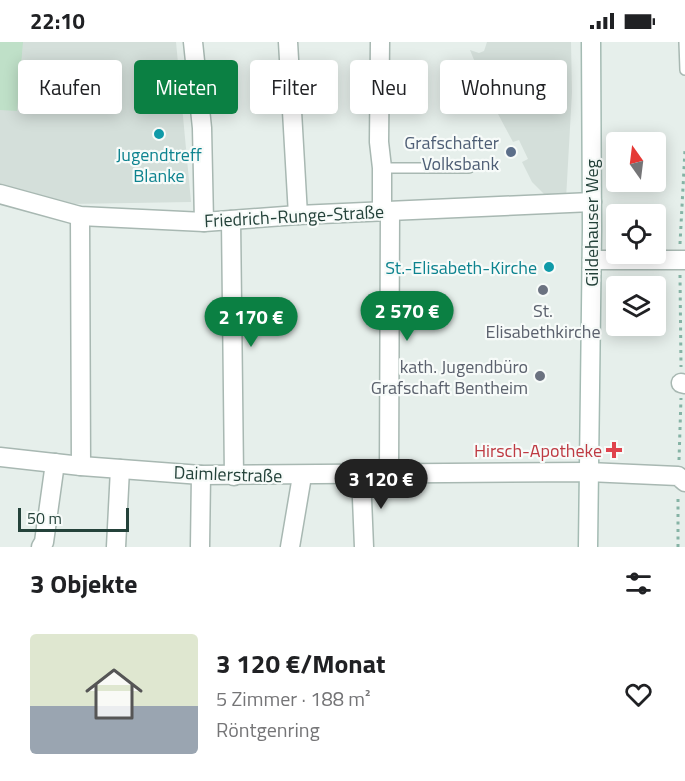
<!DOCTYPE html>
<html lang="de">
<meta charset="utf-8">
<style>
body{margin:0;font-family:"Titillium Web",sans-serif;background:#f6f6f6;color:#202124;height:100vh;display:flex;flex-direction:column;font-size:22px;white-space:nowrap}
*{box-sizing:border-box;margin:0}
p{font-size:20px;color:#757577}
.icon{flex:none;width:33px;height:33px;fill:none;stroke:currentColor;stroke-width:2;stroke-linecap:round;stroke-linejoin:round}
.map{position:relative;height:505px;overflow:hidden}
.sheet{display:flex;flex-direction:column;background:#fff;flex:1}
.sheet>*{flex:none}
.guide{position:absolute;left:18px;top:18px;width:650px;height:54px;display:flex;gap:12px}
.needle{width:39px;rotate:346deg}
.controls{position:absolute;left:606px;top:90px;display:grid;gap:12px}
.controls a{display:grid;place-items:center;width:60px;height:60px;border-radius:6px;background:#fff;box-shadow:0 3px 15px #0003;font-size:30px}
.scale{position:absolute;left:18px;bottom:15px;width:111px;box-sizing:border-box;padding-left:6px;border:3px solid #24423a;border-top:0;font-size:16px;line-height:21px;white-space:nowrap;color:#24423a;-webkit-text-stroke:4px #f7fbf9;paint-order:stroke}
.price{position:absolute;translate:-50% -51px;padding:0 14px;border-radius:21px;background:#0b8043;color:#fff;font-size:20px;line-height:39px;filter:drop-shadow(0 2px 3px #0008)}
.price::after{content:'';position:absolute;left:50%;top:36px;width:18px;height:14px;margin-left:-9px;background:inherit;clip-path:polygon(0 0,100% 0,50% 100%)}
.price.active{background:#222;color:#fff}
ul{padding:0;list-style:none}
li{display:flex;align-items:center;gap:18px;height:150px;padding:0 30px}
li+li{border-top:2px solid #e0e0e0}
li span{display:grid;place-items:center;flex:none;width:168px;height:120px;border-radius:6px;color:#555}
li>.icon{margin-inline-start:auto}
span .icon{width:72px;height:72px;fill:#fffc;stroke-width:1}
li b{font-size:26px}
h2{display:flex;justify-content:space-between;align-items:center;height:72px;padding:0 30px;font-size:26px}
.chip{padding:0 21px;border-radius:6px;background:#fff;box-shadow:0 3px 15px #0003;font-size:21px;line-height:54px}
.chip.active{background:#0b8043;color:#fff}
.status{display:flex;justify-content:space-between;align-items:center;height:42px;padding:0 30px;background:#fff;direction:ltr}
.status svg{height:16px;fill:currentColor}
.map>svg:first-child{display:block}
.built{fill:#d4dfda}
.green{fill:#bfe0c8}
.lines{fill:none;stroke-linecap:round;stroke-linejoin:round}
.lane-casing{stroke:#a8b8b2;stroke-width:12}
.street-casing{stroke:#a8b8b2;stroke-width:21}
.secondary-casing{stroke:#a4bbb3;stroke-width:21}
.path{stroke:#86b3a5;stroke-width:3;stroke-dasharray:3 4.5;stroke-linecap:butt}
.lane{stroke:#fff;stroke-width:9}
.street{stroke:#fff;stroke-width:18}
.secondary{stroke:#fff;stroke-width:18}
.culture-dot{fill:#0f9aa8;stroke:#f7fbf9;stroke-width:2}
.service-dot{fill:#5c6f8a;stroke:#f7fbf9;stroke-width:2}
.worship-dot{fill:#6b7280;stroke:#f7fbf9;stroke-width:2}
.health-dot{fill:#e0444e;stroke:#f7fbf9;stroke-width:2}
.labels{text-anchor:middle;dominant-baseline:central;stroke-width:4.5;stroke-linejoin:round;paint-order:stroke}
.service-label{font-size:18px;fill:#4e5e75;stroke:#f7fbf9;text-anchor:end}
.culture-label{font-size:18px;fill:#0d838f;stroke:#f7fbf9}
.street-label{font-size:18px;fill:#24423a;stroke:#f7fbf9}
.worship-label{font-size:18px;fill:#5b616d;stroke:#f7fbf9}
.health-label{font-size:18px;fill:#be3a42;stroke:#f7fbf9;text-anchor:end}
</style>
<div class="status"><b>22:10</b><svg viewBox="0 0 49 12"><path d="M0 12V9h3v3zM5 12V6h3v6zM10 12V3h3v9zM15 12V0h3v12zM26 1h20v11H26zM47 4h2v5h-2z"/></svg></div>
<div class="map">
<svg width="685" height="505" viewBox="0 0 685 505">
<rect width="100%" height="100%" fill="#e6efeb"/>
<g class="built">
<path d="M 0,0 L 176,0 L 191,160 L 71,162 L 0,144 Z"/>
<path d="M 487,0 L 571,0 L 572,50 L 566,157 L 549,157 L 532,140 L 522,120 L 528,117 L 519,98 L 513,100 L 490,57 L 470,8 L 479,11 L 484,9 Z"/>
</g>
<path class="green" d="M 0,0 L 23,0 L 17,69 L 0,68 Z"/>
<g class="lines">
<g class="lane-casing">
<g id="lane">
<path d="M 684,0 L 685,28"/>
<path d="M 382,126 L 469,126"/>
</g>
</g>
<g class="street-casing">
<g id="street">
<path d="M 193,0 L 202,86 L 204,180"/>
<path d="M 288,0 L 298,173"/>
<path d="M 380,0 L 379,100 L 382,126 L 382,169"/>
<path d="M 0,152 L 80,174 L 204,180 L 298,173 L 592,160"/>
<path d="M 80,174 L 81,424"/>
<path d="M 231,178 L 234,434"/>
<path d="M 592,218 L 685,218"/>
<path d="M 681,341 L 685,342"/>
<path d="M 0,415 L 81,424 L 201,433 L 588,430 L 678,434 L 685,440"/>
<path d="M 361,432 L 364,505"/>
<path d="M 389,432 L 390,169"/>
<path d="M 41,505 L 44,500 L 55,421"/>
<path d="M 116,505 L 120,427"/>
<path d="M 200,505 L 201,433"/>
<path d="M 290,505 L 302,434"/>
</g>
</g>
<g class="secondary-casing">
<path id="secondary" d="M 588,505 L 592,187 L 591,0"/>
</g>
<g class="path">
<path d="M 680,202 L 685,108"/>
<path d="M 680,233 L 681,325"/>
<path d="M 679,418 L 681,356"/>
<path d="M 678,505 L 678,454"/>
</g>
<use href="#lane" class="lane"/>
<use href="#street" class="street"/>
<use href="#secondary" class="secondary"/>
</g>
<g class="culture-dot">
<circle cx="159" cy="92" r="6"/>
<circle cx="549" cy="225" r="6"/>
</g>
<circle class="service-dot" cx="511" cy="110" r="6"/>
<g class="worship-dot">
<circle cx="543" cy="248" r="6"/>
<circle cx="540" cy="334" r="6"/>
</g>
<path class="health-dot" d="M611 399h6v6h6v6h-6v6h-6v-6h-6v-6h6z"/>
<g class="labels">
<g class="service-label">
<text x="499" y="100">Grafschafter<tspan x="499" dy="21">Volksbank</tspan></text>
</g>
<g class="culture-label">
<text x="159" y="112">Jugendtreff<tspan x="159" dy="21">Blanke</tspan></text>
<text x="537" y="225" text-anchor="end">St.-Elisabeth-Kirche</text>
</g>
<g class="street-label">
<text transform="translate(294 174) rotate(-3)">Friedrich-Runge-Straße</text>
<text transform="translate(591 181) rotate(-90)">Gildehauser Weg</text>
<text transform="translate(228 432) rotate(2)">Daimlerstraße</text>
</g>
<g class="worship-label">
<text x="543" y="268">St.<tspan x="543" dy="21">Elisabethkirche</tspan></text>
<text x="528" y="324" text-anchor="end">kath. Jugendbüro<tspan x="528" dy="21">Grafschaft Bentheim</tspan></text>
</g>
<g class="health-label">
<text x="602" y="408">Hirsch-Apotheke</text>
</g>
</g>
</svg>
<div class="controls">
<a><svg class="needle" viewBox="-14 -14 28 28"><path d="M0-13l5 13h-10z" fill="#e53935"/><path d="M0 13l5-13h-10z" fill="#757577"/></svg></a>
<a><svg class="icon" aria-label="locate" viewBox="0 0 24 24"><circle cx="12" cy="12" r="6"/><path d="M12 2v4M12 18v4M2 12h4M18 12h4"/></svg></a>
<a><svg class="icon" aria-label="layers" viewBox="0 0 24 24"><path d="M12 4l9 5-9 5-9-5zM3 14l9 5 9-5"/></svg></a>
</div>
<div class="scale">50 m</div>
<b class="price" style="left:407px;top:300px">2 570 €</b>
<b class="price" style="left:251px;top:306px">2 170 €</b>
<b class="price active" style="left:381px;top:468px">3 120 €</b>
<div class="guide">
<a class="chip">Kaufen</a>
<a class="chip active">Mieten</a>
<a class="chip">Filter</a>
<a class="chip">Neu</a>
<a class="chip">Wohnung</a>
</div>
</div>
<section class="sheet">
<h2>3 Objekte<svg class="icon" aria-label="filters" viewBox="0 0 24 24"><path d="M4 7h16M4 17h16"/><circle cx="9" cy="7" r="2"/><circle cx="15" cy="17" r="2"/></svg></h2>
<ul>
<li><span style="background:linear-gradient(#dfe7d0 60%,#9aa5b1 0)"><svg class="icon" aria-label="home" viewBox="0 0 24 24"><path d="M3 11l9-7 9 7M6 9v11h12V9"/></svg></span><div><b>3 120 €/Monat</b><p>5 Zimmer · 188 m²</p><p>Röntgenring</p></div><svg class="icon" aria-label="heart" viewBox="0 0 24 24"><path d="M12 20l-8-8c-3-5 5-10 8-4 3-6 11-1 8 4z"/></svg></li>
</ul>
</section>
